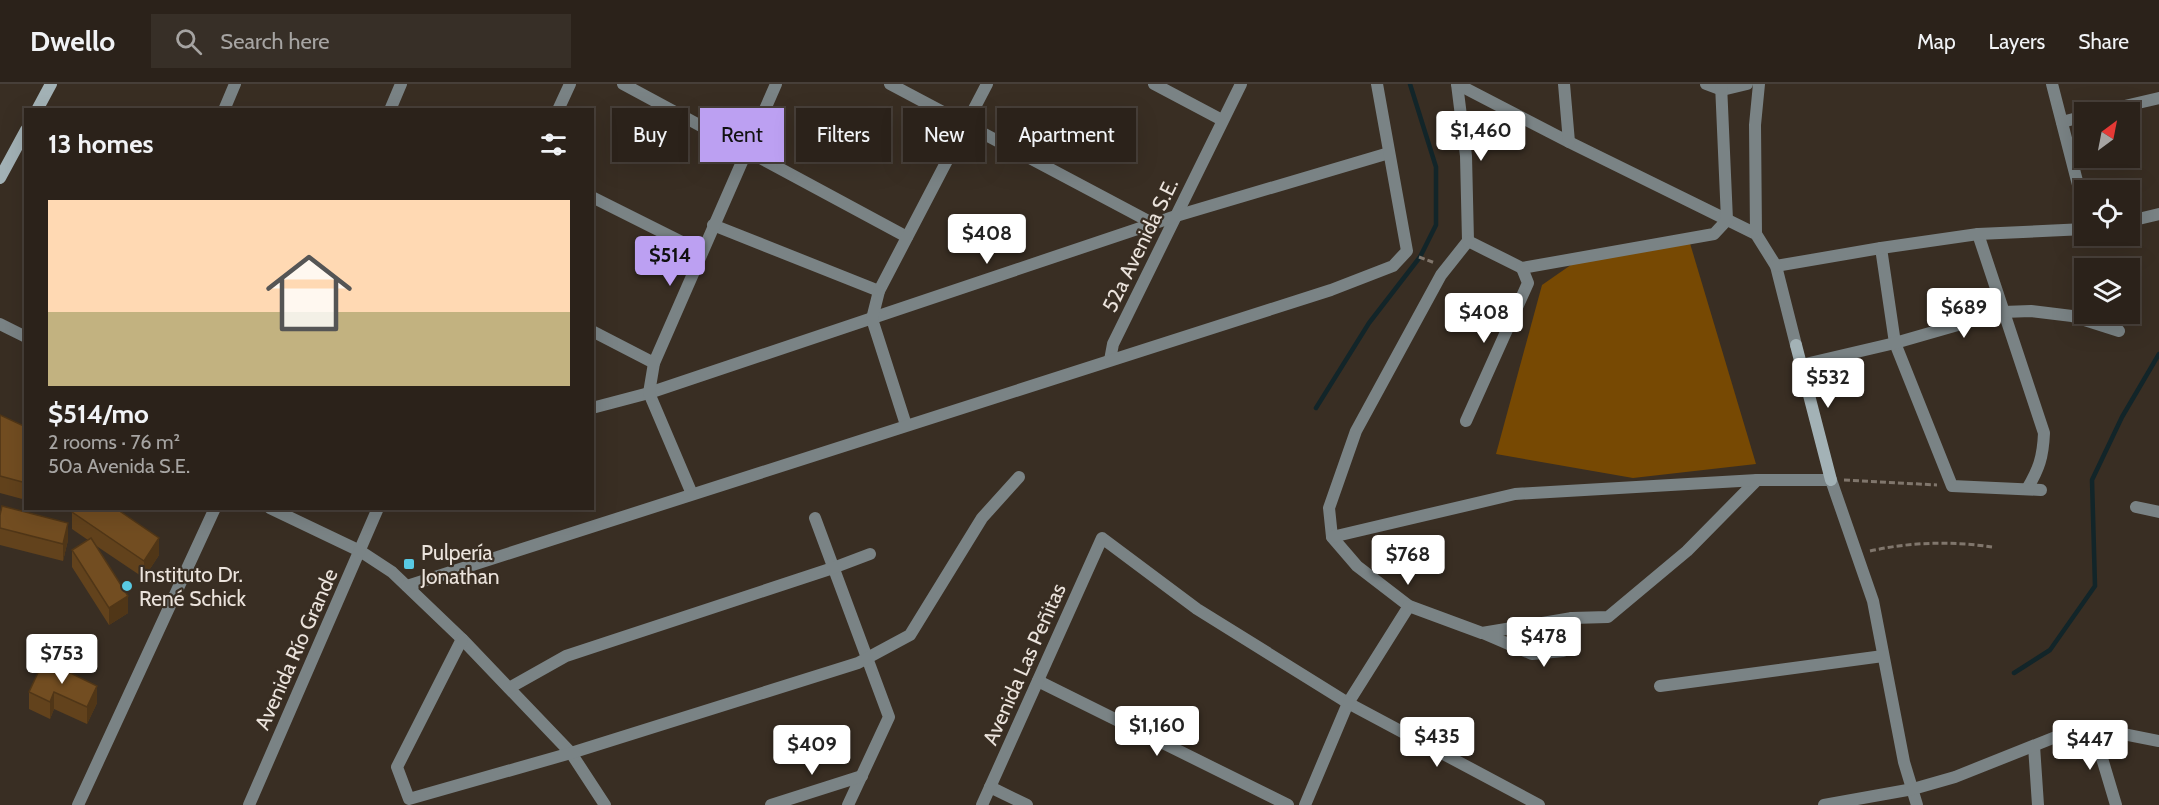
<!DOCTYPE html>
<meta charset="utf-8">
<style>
body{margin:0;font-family:Cabin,sans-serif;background:#372f27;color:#f1f3f6;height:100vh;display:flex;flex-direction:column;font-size:22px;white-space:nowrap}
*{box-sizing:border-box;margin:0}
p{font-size:20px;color:#a6a4a2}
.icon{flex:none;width:33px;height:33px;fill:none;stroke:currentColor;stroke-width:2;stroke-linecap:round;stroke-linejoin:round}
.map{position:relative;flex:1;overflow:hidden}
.panel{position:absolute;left:24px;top:24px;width:570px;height:402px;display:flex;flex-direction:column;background:#2b221a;border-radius:0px;box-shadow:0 6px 24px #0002,0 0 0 2px #473f39}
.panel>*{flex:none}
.banner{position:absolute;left:612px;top:24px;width:570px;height:54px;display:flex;gap:12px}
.needle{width:39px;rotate:32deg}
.tools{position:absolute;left:2074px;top:18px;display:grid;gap:12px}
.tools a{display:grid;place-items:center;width:66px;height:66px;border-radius:0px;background:#2b221a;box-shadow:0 6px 24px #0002,0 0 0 2px #473f39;font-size:30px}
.price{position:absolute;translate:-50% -51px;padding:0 14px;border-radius:6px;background:#fff;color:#222;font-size:20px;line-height:39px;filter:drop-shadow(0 2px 3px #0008)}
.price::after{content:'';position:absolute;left:50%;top:36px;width:18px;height:14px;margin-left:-9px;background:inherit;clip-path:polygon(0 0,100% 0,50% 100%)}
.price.current{background:#bca0f2;color:#111}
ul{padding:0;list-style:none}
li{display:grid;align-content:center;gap:12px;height:318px;padding:0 24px}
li+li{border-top:2px solid #473f39}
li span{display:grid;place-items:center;height:186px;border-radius:0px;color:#555}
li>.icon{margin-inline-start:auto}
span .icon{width:108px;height:108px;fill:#fffc;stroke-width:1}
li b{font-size:26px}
h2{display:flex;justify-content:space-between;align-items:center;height:72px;padding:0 24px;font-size:26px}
.pill{padding:0 21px;border-radius:0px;background:#2b221a;box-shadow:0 6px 24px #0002,0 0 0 2px #473f39;font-size:21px;line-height:54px}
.pill.current{background:#bca0f2;color:#111}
header{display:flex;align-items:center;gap:36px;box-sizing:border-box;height:84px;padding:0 30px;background:#2b221a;border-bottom:2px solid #473f39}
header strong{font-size:28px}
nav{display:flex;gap:33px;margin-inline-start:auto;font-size:21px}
.search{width:420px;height:54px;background:#372f27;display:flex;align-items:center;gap:15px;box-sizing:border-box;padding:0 21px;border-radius:0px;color:#a6a4a2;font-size:22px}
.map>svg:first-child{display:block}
.green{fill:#774903}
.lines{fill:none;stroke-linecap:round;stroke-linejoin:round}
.stream{stroke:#122529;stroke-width:4.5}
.path{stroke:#80766c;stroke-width:3;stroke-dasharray:6 3;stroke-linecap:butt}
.street{stroke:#7a8385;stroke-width:12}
.secondary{stroke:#a3b2b6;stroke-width:12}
.wall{fill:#62421c}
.shaded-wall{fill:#503617}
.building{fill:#724d21;stroke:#503617;stroke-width:1.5}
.poi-dot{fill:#58c9e3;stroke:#392e23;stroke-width:2}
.labels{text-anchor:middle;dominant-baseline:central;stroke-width:4.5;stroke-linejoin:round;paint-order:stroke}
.street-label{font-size:21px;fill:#ebe3dc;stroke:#392e23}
.poi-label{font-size:21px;fill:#ebe3dc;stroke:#392e23;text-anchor:start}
</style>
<header>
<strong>Dwello</strong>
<div class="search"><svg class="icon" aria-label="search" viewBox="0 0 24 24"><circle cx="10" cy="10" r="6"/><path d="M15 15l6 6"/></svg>Search here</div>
<nav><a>Map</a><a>Layers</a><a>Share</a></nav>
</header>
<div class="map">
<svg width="2159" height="721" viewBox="0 0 2159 721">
<rect width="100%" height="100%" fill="#392e23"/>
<path class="green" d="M 1689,156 L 1756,380 L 1633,394 L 1496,370 L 1542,201 L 1578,176 Z"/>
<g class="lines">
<g class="stream">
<path d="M 1316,324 L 1369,239 L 1420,173 L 1436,141 L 1436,83 L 1410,0"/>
<path d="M 2014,589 L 2050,566 L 2095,502 L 2092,396 L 2122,333 L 2159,270"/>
</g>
<g class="path">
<path d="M 1419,173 L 1435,179"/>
<path d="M 1844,396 L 1937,401"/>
<path d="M 1870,467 C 1910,458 1952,457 1992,463"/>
</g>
<g class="street">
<path d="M 623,0 L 907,153"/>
<path d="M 890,0 L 1154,140"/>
<path d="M 1154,0 L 1222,36"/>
<path d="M 1457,0 L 1466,72 L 1468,157 L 1441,191 L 1356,347 L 1329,424 L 1332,453 L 1357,482 L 1409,522 L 1482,549 L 1572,534 L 1608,533 L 1687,467 L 1757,396"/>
<path d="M 1457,0 L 1569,58 L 1756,150 L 1776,182 L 1796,261"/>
<path d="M 1564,0 L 1569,58"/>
<path d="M 1706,0 L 1722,6 L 1747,0"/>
<path d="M 2052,0 L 2085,128"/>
<path d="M 224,26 L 235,0"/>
<path d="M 390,26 L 401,0"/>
<path d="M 558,26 L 570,0"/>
<path d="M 2099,28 L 2159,14"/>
<path d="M 2062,38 L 2085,32"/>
<path d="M 592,113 L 702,168"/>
<path d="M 2130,137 L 2159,130"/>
<path d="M 713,141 L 879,207"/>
<path d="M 1756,150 L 1755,41 L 1759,0"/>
<path d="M 1978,150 L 2044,349 C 2043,373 2039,385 2027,405"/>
<path d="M 1468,157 L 1522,184 L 1714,150 L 1727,136 L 1721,0"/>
<path d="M 1881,164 L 1895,259 L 1952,402 L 2041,406"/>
<path d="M 1776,182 L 1881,164 L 1978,150 L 2085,145"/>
<path d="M 0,240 L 26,253"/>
<path d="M 592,247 L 654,279"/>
<path d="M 1110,276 L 1113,260 L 1241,0"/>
<path d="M 1801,281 L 1895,259 L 2003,228 L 2031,227 L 2072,232 L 2119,247"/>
<path d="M 592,324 L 649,309 L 1176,132 L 1389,69"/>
<path d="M 1466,337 L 1528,199 L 1522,184"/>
<path d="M 906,341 L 872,235 L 879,207 L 987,0"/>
<path d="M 692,410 L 649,309 L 654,279 L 776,0"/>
<path d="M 2136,423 L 2159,428"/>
<path d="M 270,424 L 360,467 L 392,488 L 462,555 L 571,669 L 605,721"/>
<path d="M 815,434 L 889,633 L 848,721"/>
<path d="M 1332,453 L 1515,410 L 1757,396 L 1831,396 L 1873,517 L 1904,678 L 1917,721"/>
<path d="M 407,502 L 1331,206 L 1393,182 L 1407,167 L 1377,0"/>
<path d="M 1483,549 L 1532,570 L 1563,567 L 1572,534"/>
<path d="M 462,555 L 397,683 L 409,715 L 571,669 L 858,579 L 910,551 L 982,434 L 1019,393"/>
<path d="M 1038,597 L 1288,721"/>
<path d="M 1660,602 L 1883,572"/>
<path d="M 509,604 L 566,572 L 833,484 L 870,470"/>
<path d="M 2093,644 L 2116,721"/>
<path d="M 2034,662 L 2038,721"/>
<path d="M 990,703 L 1027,721"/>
<path d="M 78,721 L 215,424"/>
<path d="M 249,721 L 378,424"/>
<path d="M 771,721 L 862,692"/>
<path d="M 982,721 L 1102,454 L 1197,525 L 1348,619 L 1539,721"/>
<path d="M 1305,721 L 1348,619 L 1409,522"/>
<path d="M 1824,721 L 1913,705 L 1955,693 L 2068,648 L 2093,644 L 2159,657"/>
</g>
<g class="secondary">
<path d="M 37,26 L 51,0"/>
<path d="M 0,94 L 26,46"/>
<path d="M 1796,261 L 1831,396"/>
</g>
</g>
<g class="wall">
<path d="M 0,331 L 26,343 L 26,416 L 0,409 Z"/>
<path d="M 72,428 L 159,471 L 144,494 L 95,461 L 128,529 L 109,541 L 72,483 L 72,466 L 88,456 L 72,445 Z"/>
<path d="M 0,444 L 68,456 L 63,477 L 0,461 Z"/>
<path d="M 44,576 L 97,619 L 87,640 L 54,625 L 50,635 L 29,625 L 29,608 Z"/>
</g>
<g class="shaded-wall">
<path d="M 68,439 L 68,456 L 63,477 L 63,460 Z"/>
<path d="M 159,454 L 159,471 L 144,494 L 144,477 Z"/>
<path d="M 128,512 L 128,529 L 109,541 L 109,524 Z"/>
<path d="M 97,602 L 97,619 L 87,640 L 87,623 Z"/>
<path d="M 54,608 L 54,625 L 50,635 L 50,618 Z"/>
</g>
<g class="building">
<path d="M 0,331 L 26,343 L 26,399 L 0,392 Z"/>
<path d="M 2,422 L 68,439 L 63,460 L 0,444 L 0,431 Z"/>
<path d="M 74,424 L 115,424 L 159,454 L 144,477 L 72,428 Z"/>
<path d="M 91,454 L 128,512 L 109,524 L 72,466 Z"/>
<path d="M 44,576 L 97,602 L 87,623 L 54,608 L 50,618 L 29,608 Z"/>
</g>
<g class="poi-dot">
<rect x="403" y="474" width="12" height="12" rx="3"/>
<circle cx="127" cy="502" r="6"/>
</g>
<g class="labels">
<g class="street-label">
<text transform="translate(1140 161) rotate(-64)">52a Avenida S.E.</text>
<text transform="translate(296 565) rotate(-66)">Avenida Río Grande</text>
<text transform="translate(1024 580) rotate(-66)">Avenida Las Peñitas</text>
</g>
<g class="poi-label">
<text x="421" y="468">Pulpería<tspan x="421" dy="24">Jonathan</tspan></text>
<text x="139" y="490">Instituto Dr.<tspan x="139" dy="24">René Schick</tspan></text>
</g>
</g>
</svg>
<div class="tools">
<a><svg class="needle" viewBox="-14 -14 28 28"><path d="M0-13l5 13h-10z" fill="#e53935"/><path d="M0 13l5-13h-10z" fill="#a6a4a2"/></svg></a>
<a><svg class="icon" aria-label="locate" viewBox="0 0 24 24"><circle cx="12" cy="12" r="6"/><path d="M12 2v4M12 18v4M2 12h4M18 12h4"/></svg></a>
<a><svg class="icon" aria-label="layers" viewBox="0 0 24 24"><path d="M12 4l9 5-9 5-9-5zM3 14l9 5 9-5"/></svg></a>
</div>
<b class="price" style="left:1481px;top:78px">$1,460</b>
<b class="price" style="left:987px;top:181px">$408</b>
<b class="price current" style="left:670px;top:203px">$514</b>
<b class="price" style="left:1964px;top:255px">$689</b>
<b class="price" style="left:1484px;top:260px">$408</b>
<b class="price" style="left:1828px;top:325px">$532</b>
<b class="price" style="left:1408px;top:502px">$768</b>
<b class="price" style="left:1544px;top:584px">$478</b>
<b class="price" style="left:62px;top:601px">$753</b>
<b class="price" style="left:1157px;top:673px">$1,160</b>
<b class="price" style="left:1437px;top:684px">$435</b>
<b class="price" style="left:2090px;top:687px">$447</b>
<b class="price" style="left:812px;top:692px">$409</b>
<div class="banner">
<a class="pill">Buy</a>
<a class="pill current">Rent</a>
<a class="pill">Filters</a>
<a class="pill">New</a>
<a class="pill">Apartment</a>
</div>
<section class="panel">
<h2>13 homes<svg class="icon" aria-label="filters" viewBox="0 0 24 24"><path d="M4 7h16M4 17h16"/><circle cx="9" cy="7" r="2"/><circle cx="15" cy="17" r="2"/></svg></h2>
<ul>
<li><span style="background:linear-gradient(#ffd9b3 60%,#c2b280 0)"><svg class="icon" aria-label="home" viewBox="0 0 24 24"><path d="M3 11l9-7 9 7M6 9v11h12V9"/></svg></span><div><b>$514/mo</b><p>2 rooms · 76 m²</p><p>50a Avenida S.E.</p></div></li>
</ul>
</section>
</div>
